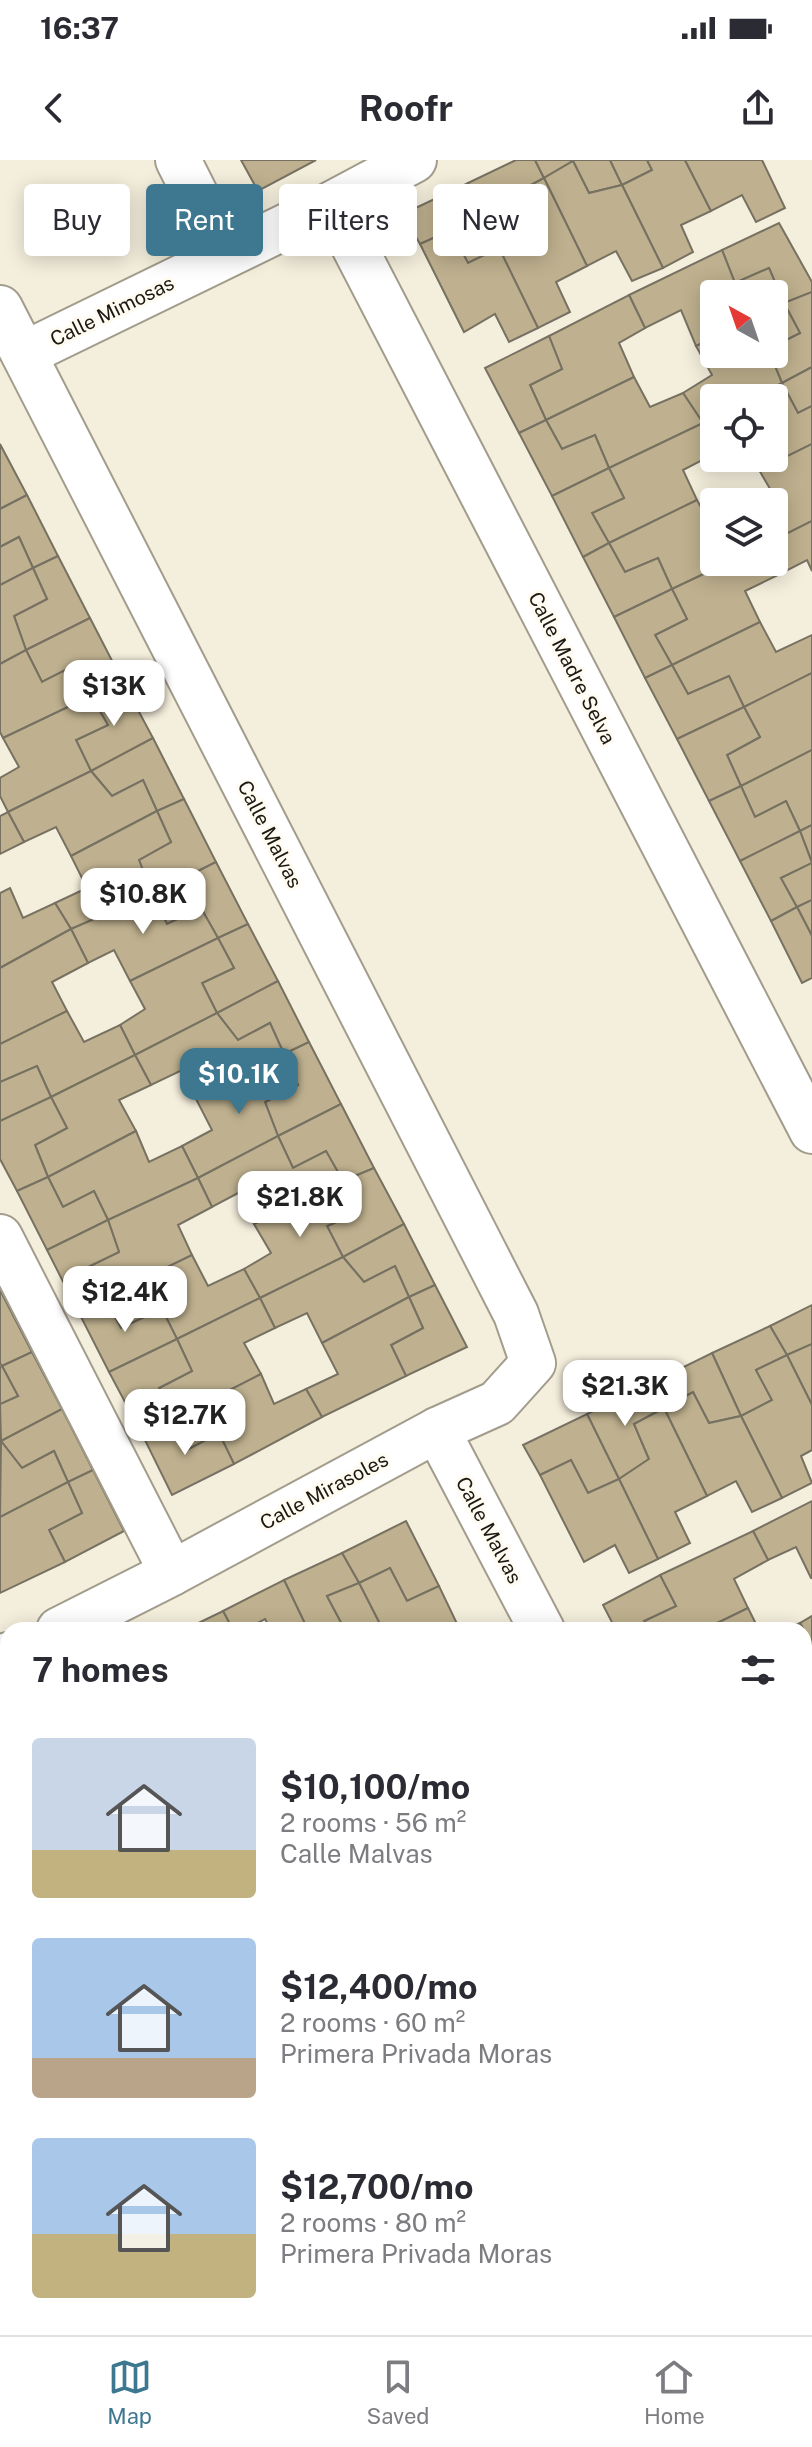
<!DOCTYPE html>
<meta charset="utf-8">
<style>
body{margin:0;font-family:"Public Sans",sans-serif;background:#f2f2f3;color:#2b2b33;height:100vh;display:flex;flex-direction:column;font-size:30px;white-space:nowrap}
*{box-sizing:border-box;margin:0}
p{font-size:26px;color:#7c7c81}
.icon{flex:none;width:44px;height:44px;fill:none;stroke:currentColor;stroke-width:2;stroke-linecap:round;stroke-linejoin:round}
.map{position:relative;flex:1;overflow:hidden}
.panel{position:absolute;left:0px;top:1462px;width:812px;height:714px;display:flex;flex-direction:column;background:#fff;border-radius:24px 24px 0 0;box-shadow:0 4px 20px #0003}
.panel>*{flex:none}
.top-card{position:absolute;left:24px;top:24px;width:764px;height:72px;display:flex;gap:16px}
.needle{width:52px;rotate:320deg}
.fabs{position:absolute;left:700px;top:120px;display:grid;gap:16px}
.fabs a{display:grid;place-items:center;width:88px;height:88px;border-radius:8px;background:#fff;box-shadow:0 4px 20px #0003;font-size:40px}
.price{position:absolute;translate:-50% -68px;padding:0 18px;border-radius:16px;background:#fff;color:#222;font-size:26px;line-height:52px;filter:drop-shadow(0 2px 4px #0008)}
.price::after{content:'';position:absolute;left:50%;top:48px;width:24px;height:18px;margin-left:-12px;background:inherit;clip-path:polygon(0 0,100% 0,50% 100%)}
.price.current{background:#3d7890;color:#fff}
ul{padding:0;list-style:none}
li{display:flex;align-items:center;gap:24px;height:200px;padding:0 32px}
li span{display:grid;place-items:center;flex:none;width:224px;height:160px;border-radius:8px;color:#555}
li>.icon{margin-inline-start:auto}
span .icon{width:96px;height:96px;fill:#fffc;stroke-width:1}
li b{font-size:34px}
h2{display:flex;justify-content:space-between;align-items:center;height:96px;padding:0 32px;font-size:34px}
.chip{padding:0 28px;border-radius:8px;background:#fff;box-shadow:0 4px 20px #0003;font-size:28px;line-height:72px}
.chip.current{background:#3d7890;color:#fff}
.status{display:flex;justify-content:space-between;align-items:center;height:56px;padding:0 40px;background:#fff;direction:ltr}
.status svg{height:22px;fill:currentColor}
header{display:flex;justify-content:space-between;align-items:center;height:104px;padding:0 32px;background:#fff;font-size:36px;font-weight:700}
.tabs{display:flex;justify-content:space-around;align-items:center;height:112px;border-top:2px solid #e1e1e2;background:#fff;font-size:22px;color:#7c7c81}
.tabs a{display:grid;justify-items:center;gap:4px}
.tabs .current{color:#3d7890}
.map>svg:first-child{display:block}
.building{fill:#bfb18f;stroke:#777162;stroke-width:2}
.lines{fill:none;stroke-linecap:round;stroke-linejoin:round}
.street-casing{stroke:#a29c8c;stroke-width:48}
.street{stroke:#fff;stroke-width:44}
.labels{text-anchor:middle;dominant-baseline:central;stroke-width:6;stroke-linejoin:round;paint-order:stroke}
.street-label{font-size:20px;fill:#1b1913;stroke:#fffbf1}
</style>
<div class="status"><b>16:37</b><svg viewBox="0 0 49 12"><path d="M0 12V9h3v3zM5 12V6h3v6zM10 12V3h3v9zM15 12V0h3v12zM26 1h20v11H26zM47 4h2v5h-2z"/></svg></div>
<header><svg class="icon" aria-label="back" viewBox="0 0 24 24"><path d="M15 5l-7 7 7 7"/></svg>Roofr<svg class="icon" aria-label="share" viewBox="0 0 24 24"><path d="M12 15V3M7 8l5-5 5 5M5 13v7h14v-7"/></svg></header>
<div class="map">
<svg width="812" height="2175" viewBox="0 0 812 2175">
<rect width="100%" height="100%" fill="#f4eedc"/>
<g class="building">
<path d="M 241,0 L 316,0 L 258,31 Z"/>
<path d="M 516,0 L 535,0 L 544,18 L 514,34 L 530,68 L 499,88 L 468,23 Z"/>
<path d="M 535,0 L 610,0 L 622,25 L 589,33 L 573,1 L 544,18 Z"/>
<path d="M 610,0 L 647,0 L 652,10 L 622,25 Z"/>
<path d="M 647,0 L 685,0 L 711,51 L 681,65 L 693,92 L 663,108 L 622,25 L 652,10 Z"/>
<path d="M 685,0 L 762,0 L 785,48 L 756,62 L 742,35 L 711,51 Z"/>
<path d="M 573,1 L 589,33 L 622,25 L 663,108 L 632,121 L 616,91 L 587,106 L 544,18 Z"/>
<path d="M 544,18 L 587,106 L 556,122 L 570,152 L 538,168 L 499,88 L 530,68 L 514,34 Z"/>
<path d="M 468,23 L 499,88 L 468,103 L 451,70 L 420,84 L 403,54 Z"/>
<path d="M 779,63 L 812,122 L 812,132 L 784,143 L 769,108 L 735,123 L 722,90 Z"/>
<path d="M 451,70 L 468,103 L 499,88 L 538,168 L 509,182 L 495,154 L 464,172 L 420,84 Z"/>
<path d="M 722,90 L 735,123 L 769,108 L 784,143 L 774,149 L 774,134 L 714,134 L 714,178 L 696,186 L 681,150 L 645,168 L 629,135 Z"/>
<path d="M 812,132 L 812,207 L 782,223 L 770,194 L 774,194 L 774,186 L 800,173 L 784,143 Z"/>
<path d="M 629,135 L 645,168 L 619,183 L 634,217 L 546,260 L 530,225 L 562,209 L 549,176 Z"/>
<path d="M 784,143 L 800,173 L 774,186 L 774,149 Z"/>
<path d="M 549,176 L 562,209 L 530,225 L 546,260 L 519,273 L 485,208 Z"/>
<path d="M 714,178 L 714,194 L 770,194 L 782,223 L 752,238 L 714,238 L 714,258 L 703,263 L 683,233 L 712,215 L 696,186 Z"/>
<path d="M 812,207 L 812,246 L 798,253 L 782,223 Z"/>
<path d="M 634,217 L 650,247 L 683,233 L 703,263 L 609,308 L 595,275 L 562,289 L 546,260 Z"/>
<path d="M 782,223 L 798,253 L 812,246 L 812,284 L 759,310 L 754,298 L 774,298 L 774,238 L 752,238 Z"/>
<path d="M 546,260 L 562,289 L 595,275 L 609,308 L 552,336 L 519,273 Z"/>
<path d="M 703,263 L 714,285 L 714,294 L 683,310 L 697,340 L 609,383 L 592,353 L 624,338 L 609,308 Z"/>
<path d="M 0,284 L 27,335 L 0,349 Z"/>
<path d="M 812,284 L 812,361 L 774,380 L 774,342 L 770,342 L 776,339 L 759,310 Z"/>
<path d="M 609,308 L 624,338 L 592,353 L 609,383 L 583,397 L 552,336 Z"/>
<path d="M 27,335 L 58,396 L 33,408 L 19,377 L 0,387 L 0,349 Z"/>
<path d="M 697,340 L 714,371 L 714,402 L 729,402 L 672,429 L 658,398 L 625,412 L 609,383 Z"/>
<path d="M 812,361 L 812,411 L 807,400 L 780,414 L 774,401 L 774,380 Z"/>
<path d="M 19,377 L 33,408 L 0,425 L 0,387 Z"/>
<path d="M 609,383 L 625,412 L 658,398 L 672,429 L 614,457 L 583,397 Z"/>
<path d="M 58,396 L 90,458 L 26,490 L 14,456 L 47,439 L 33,408 Z"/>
<path d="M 774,401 L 780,414 L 745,431 L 760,462 L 672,505 L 655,475 L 687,459 L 672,429 L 729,402 Z"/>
<path d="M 33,408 L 47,439 L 14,456 L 26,490 L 0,504 L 0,425 Z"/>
<path d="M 672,429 L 687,459 L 655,475 L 672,505 L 645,518 L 614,457 Z"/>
<path d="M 90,458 L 123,522 L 91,536 L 75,505 L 42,522 L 26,490 Z"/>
<path d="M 760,462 L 776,492 L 812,475 L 812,513 L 744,547 L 729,516 L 688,534 L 672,505 Z"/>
<path d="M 26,490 L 42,522 L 75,505 L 91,536 L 3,578 L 0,572 L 0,504 Z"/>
<path d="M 672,505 L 688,534 L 729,516 L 744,547 L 677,579 L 645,518 Z"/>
<path d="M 812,513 L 812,590 L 741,626 L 727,595 L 760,577 L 744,547 Z"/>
<path d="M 123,522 L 153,578 L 91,611 L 76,580 L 108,565 L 91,536 Z"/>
<path d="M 91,536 L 108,565 L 76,580 L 91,611 L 8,652 L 0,636 L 0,618 L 19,607 L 3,578 Z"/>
<path d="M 744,547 L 760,577 L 727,595 L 741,626 L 709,641 L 677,579 Z"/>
<path d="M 153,578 L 184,639 L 157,651 L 143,620 L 112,636 L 91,611 Z"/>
<path d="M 812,590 L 812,665 L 800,671 L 786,641 L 755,657 L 741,626 Z"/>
<path d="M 91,611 L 112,636 L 143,620 L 157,651 L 71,696 L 56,667 L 24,682 L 8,652 Z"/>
<path d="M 741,626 L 755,657 L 786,641 L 800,671 L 740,701 L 709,641 Z"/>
<path d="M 184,639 L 216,702 L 152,734 L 139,700 L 171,682 L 157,651 Z"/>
<path d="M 157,651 L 171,682 L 139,700 L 152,734 L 71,769 L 55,743 L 87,728 L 71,696 Z"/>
<path d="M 8,652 L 24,682 L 0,694 L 0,656 Z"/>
<path d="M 812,665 L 812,702 L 800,671 Z"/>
<path d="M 800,671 L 812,703 L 781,718 L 797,747 L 771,761 L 740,701 Z"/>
<path d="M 216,702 L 248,764 L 218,778 L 201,748 L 167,764 L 152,734 Z"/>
<path d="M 812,703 L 812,740 L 797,747 L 781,718 Z"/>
<path d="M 10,728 L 23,758 L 55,743 L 71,769 L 0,808 L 0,733 Z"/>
<path d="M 152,734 L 167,764 L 201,748 L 218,778 L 130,821 L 114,790 L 88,803 L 71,769 Z"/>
<path d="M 812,740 L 812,776 L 797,747 Z"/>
<path d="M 797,747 L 812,776 L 812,818 L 802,823 L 771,761 Z"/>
<path d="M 248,764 L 278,821 L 217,853 L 202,823 L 234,808 L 218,778 Z"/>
<path d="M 71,769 L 88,803 L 52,822 L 67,851 L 0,884 L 0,808 Z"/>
<path d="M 218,778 L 234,808 L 202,823 L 217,853 L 135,895 L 120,865 L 145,849 L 130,821 Z"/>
<path d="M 278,821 L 309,882 L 284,894 L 270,863 L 238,880 L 217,853 Z"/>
<path d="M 67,851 L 84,882 L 120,865 L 135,895 L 51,937 L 37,906 L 0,922 L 0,884 Z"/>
<path d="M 217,853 L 238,880 L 270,863 L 284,894 L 196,939 L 182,910 L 151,925 L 135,895 Z"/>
<path d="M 309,882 L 341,944 L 278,976 L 265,942 L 298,925 L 284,894 Z"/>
<path d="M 284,894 L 298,925 L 265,942 L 278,976 L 198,1018 L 182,986 L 212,970 L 196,939 Z"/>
<path d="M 135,895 L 151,925 L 119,940 L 136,971 L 48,1017 L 35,985 L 67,968 L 51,937 Z"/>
<path d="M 37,906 L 51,937 L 0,961 L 0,922 Z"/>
<path d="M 51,937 L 67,968 L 35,985 L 48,1017 L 17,1031 L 0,999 L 0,961 Z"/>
<path d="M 341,944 L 374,1008 L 343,1021 L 326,991 L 293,1008 L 278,976 Z"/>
<path d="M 136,971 L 149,1002 L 182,986 L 198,1018 L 108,1060 L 94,1031 L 63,1047 L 48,1017 Z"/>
<path d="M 278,976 L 293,1008 L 326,991 L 343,1021 L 254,1064 L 240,1032 L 212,1047 L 198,1018 Z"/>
<path d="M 374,1008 L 404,1064 L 343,1097 L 327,1066 L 360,1052 L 343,1021 Z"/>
<path d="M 48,1017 L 63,1047 L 94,1031 L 108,1060 L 47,1090 L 17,1031 Z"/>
<path d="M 198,1018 L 212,1047 L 178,1065 L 192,1095 L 104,1138 L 88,1107 L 119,1092 L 108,1060 Z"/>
<path d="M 343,1021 L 360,1052 L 327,1066 L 343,1097 L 260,1138 L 244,1109 L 271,1093 L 254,1064 Z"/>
<path d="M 108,1060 L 119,1092 L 88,1107 L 104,1138 L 78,1151 L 47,1090 Z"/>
<path d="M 404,1064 L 435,1125 L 409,1137 L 395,1106 L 364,1122 L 343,1097 Z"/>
<path d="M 192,1095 L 208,1126 L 244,1109 L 260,1138 L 177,1179 L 162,1149 L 121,1168 L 104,1138 Z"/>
<path d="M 343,1097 L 364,1122 L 395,1106 L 409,1137 L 322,1183 L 307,1153 L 275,1168 L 260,1138 Z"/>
<path d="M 435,1125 L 467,1187 L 406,1216 L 391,1185 L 423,1168 L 409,1137 Z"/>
<path d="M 0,1130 L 32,1192 L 2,1206 L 0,1203 Z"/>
<path d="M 409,1137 L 423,1168 L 391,1185 L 406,1216 L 322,1257 L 306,1229 L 338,1214 L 322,1183 Z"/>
<path d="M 104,1138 L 121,1168 L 162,1149 L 177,1179 L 109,1212 L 78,1151 Z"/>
<path d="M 260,1138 L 275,1168 L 244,1183 L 261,1214 L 173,1259 L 159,1228 L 192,1211 L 177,1179 Z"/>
<path d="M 812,1145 L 812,1184 L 787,1195 L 770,1166 Z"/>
<path d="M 770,1166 L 787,1195 L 756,1210 L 772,1240 L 741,1256 L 712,1193 Z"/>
<path d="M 177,1179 L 192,1211 L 159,1228 L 173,1259 L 142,1274 L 109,1212 Z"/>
<path d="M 812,1184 L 812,1245 L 787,1195 Z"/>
<path d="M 32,1192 L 62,1249 L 1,1281 L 0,1244 L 18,1236 L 2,1206 Z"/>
<path d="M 712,1193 L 741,1256 L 709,1263 L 693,1232 L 664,1248 L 651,1223 Z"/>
<path d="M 787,1195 L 812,1245 L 812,1290 L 801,1296 L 812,1323 L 782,1338 L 741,1256 L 772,1240 L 756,1210 Z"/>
<path d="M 2,1206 L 18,1236 L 0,1244 L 0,1207 Z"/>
<path d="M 261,1214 L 274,1244 L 306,1229 L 322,1257 L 234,1304 L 219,1273 L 187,1290 L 173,1259 Z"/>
<path d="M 651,1223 L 664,1248 L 634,1264 L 649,1299 L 619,1319 L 587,1254 Z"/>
<path d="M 693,1232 L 709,1263 L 741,1256 L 782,1338 L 752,1352 L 736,1321 L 707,1336 L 664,1248 Z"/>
<path d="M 664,1248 L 707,1336 L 675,1352 L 690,1383 L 658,1399 L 619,1319 L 649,1299 L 634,1264 Z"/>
<path d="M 62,1249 L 93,1310 L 68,1322 L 54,1291 L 22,1308 L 1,1281 Z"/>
<path d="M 587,1254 L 619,1319 L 588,1333 L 571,1300 L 540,1315 L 523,1285 Z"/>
<path d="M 173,1259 L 187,1290 L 219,1273 L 234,1304 L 172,1335 L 142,1274 Z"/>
<path d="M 1,1281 L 22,1308 L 54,1291 L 68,1322 L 0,1357 Z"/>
<path d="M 571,1300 L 588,1333 L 619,1319 L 658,1399 L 629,1413 L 615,1385 L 584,1402 L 540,1315 Z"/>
<path d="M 93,1310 L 124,1371 L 65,1402 L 49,1370 L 82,1353 L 68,1322 Z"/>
<path d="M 68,1322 L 82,1353 L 49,1370 L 65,1402 L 0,1433 L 0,1357 Z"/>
<path d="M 812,1341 L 812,1418 L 811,1418 L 796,1387 L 768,1400 L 753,1371 Z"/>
<path d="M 406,1361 L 439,1426 L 407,1441 L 390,1408 L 359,1423 L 342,1393 Z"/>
<path d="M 753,1371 L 768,1400 L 734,1419 L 748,1448 L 703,1470 L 649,1470 L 644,1461 L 676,1446 L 660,1415 Z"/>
<path d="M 342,1393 L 359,1423 L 327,1436 L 344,1468 L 308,1470 L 284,1420 Z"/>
<path d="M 390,1408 L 407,1441 L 439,1426 L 460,1470 L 383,1470 L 359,1423 Z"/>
<path d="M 660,1415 L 676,1446 L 644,1461 L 649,1470 L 616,1470 L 603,1445 Z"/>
<path d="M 284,1420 L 308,1470 L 271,1470 L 265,1459 L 244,1470 L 233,1470 L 223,1451 Z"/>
<path d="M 359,1423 L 383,1470 L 339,1470 L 344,1468 L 327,1436 Z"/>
<path d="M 748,1448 L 759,1470 L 703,1470 Z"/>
<path d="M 223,1451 L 233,1470 L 184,1470 Z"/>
<path d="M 812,1456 L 812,1485 L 800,1463 Z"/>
<path d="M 800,1463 L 812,1485 L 812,1493 L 804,1497 L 804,1470 L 784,1470 Z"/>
<path d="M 812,1493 L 812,1531 L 804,1535 L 804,1497 Z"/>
<path d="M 804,1544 L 812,1560 L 812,1570 L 804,1574 Z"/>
<path d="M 3,1568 L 8,1578 L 8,1645 L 3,1647 L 0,1641 L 0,1570 Z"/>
<path d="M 812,1570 L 812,1647 L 804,1650 L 804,1574 Z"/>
<path d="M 0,1641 L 3,1647 L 8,1645 L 8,1711 L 0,1716 Z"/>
<path d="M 812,1647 L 812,1721 L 804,1725 L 804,1650 Z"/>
<path d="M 812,1721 L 812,1759 L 804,1763 L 804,1725 Z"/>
<path d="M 8,1750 L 8,1827 L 0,1830 L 0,1754 Z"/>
<path d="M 812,1759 L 812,1798 L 804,1802 L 804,1763 Z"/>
<path d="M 812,1798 L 812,1851 L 804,1835 L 804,1802 Z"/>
<path d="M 8,1827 L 8,1903 L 0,1907 L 0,1868 L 5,1865 L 0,1856 L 0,1830 Z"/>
<path d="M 8,1903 L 8,1936 L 0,1921 L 0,1907 Z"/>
<path d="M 0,1998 L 8,2016 L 8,2056 L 0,2059 Z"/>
<path d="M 8,2056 L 8,2131 L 0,2135 L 0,2059 Z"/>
<path d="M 806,2119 L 812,2131 L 812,2175 L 803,2175 L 800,2168 L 804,2168 Z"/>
<path d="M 8,2131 L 8,2168 L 14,2168 L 0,2174 L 0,2135 Z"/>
<path d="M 23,2168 L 89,2168 L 76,2175 L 27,2175 Z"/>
<path d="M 89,2168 L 126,2168 L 130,2175 L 76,2175 Z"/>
<path d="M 126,2168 L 165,2168 L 150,2175 L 130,2175 Z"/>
<path d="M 166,2168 L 238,2168 L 225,2175 L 170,2175 Z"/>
<path d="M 238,2168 L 276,2168 L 279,2175 L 225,2175 Z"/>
<path d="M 276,2168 L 309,2168 L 313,2175 L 279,2175 Z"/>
<path d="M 461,2168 L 493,2168 L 496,2175 L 465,2175 Z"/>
<path d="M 493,2168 L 557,2168 L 543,2175 L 496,2175 Z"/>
<path d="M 557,2168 L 604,2168 L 607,2175 L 543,2175 Z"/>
<path d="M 648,2168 L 713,2168 L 699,2175 L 652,2175 Z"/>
<path d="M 713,2168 L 758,2168 L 764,2175 L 699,2175 Z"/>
<path d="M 784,2168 L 800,2168 L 803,2175 L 770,2175 Z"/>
</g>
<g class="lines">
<g class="street-casing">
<g id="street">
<path d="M 178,0 L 226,95"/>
<path d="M 332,44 L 812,971"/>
<path d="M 0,148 L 516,1154 L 533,1203 L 497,1243 L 437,1270 L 172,1413 L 59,1470"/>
<path d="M 24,194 L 332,44 L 414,0"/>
<path d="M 0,1077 L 172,1413"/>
<path d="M 437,1270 L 542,1470"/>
<path d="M 0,1499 L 8,1495"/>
<path d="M 804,1968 L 812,1984"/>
<path d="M 389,2168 L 392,2175"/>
</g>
</g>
<use href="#street" class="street"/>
</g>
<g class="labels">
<g class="street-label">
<text transform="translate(112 151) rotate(-26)">Calle Mimosas</text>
<text transform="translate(572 508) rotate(63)">Calle Madre Selva</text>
<text transform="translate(270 674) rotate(63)">Calle Malvas</text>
<text transform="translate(324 1331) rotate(-28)">Calle Mirasoles</text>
<text transform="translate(489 1370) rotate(62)">Calle Malvas</text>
</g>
</g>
</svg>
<div class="fabs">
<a><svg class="needle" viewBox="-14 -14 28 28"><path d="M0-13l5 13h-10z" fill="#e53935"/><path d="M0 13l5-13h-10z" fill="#7c7c81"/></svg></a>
<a><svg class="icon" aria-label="locate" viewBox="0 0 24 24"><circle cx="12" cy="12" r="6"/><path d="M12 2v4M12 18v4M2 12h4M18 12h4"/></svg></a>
<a><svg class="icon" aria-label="layers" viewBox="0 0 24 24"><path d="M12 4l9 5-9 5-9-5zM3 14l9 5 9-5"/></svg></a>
</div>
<b class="price" style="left:114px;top:568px">$13K</b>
<b class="price" style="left:143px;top:776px">$10.8K</b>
<b class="price current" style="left:239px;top:956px">$10.1K</b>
<b class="price" style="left:300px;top:1079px">$21.8K</b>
<b class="price" style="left:125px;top:1174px">$12.4K</b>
<b class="price" style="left:625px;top:1268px">$21.3K</b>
<b class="price" style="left:185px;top:1297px">$12.7K</b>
<div class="top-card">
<a class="chip">Buy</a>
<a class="chip current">Rent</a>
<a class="chip">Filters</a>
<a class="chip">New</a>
</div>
<section class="panel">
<h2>7 homes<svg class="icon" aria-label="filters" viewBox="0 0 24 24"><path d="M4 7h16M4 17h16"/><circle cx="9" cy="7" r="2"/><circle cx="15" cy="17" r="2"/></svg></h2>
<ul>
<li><span style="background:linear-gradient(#c9d6e8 70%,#c2b280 0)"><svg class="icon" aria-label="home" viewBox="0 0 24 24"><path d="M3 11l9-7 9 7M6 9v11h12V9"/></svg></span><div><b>$10,100/mo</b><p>2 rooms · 56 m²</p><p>Calle Malvas</p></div></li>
<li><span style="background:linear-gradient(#a9c7e8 75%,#b9a48a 0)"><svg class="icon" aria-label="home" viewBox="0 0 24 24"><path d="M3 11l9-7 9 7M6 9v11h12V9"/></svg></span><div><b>$12,400/mo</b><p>2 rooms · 60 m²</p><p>Primera Privada Moras</p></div></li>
<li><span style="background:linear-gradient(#a9c7e8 60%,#c2b280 0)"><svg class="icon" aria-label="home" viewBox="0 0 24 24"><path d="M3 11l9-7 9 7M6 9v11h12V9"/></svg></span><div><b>$12,700/mo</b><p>2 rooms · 80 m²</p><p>Primera Privada Moras</p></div></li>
</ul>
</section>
</div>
<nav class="tabs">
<a class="current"><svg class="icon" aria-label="map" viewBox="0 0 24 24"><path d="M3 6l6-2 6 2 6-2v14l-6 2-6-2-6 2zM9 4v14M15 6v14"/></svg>Map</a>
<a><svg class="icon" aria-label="saved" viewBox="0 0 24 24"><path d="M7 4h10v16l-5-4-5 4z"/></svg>Saved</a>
<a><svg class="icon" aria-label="home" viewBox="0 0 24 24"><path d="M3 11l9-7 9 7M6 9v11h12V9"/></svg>Home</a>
</nav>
